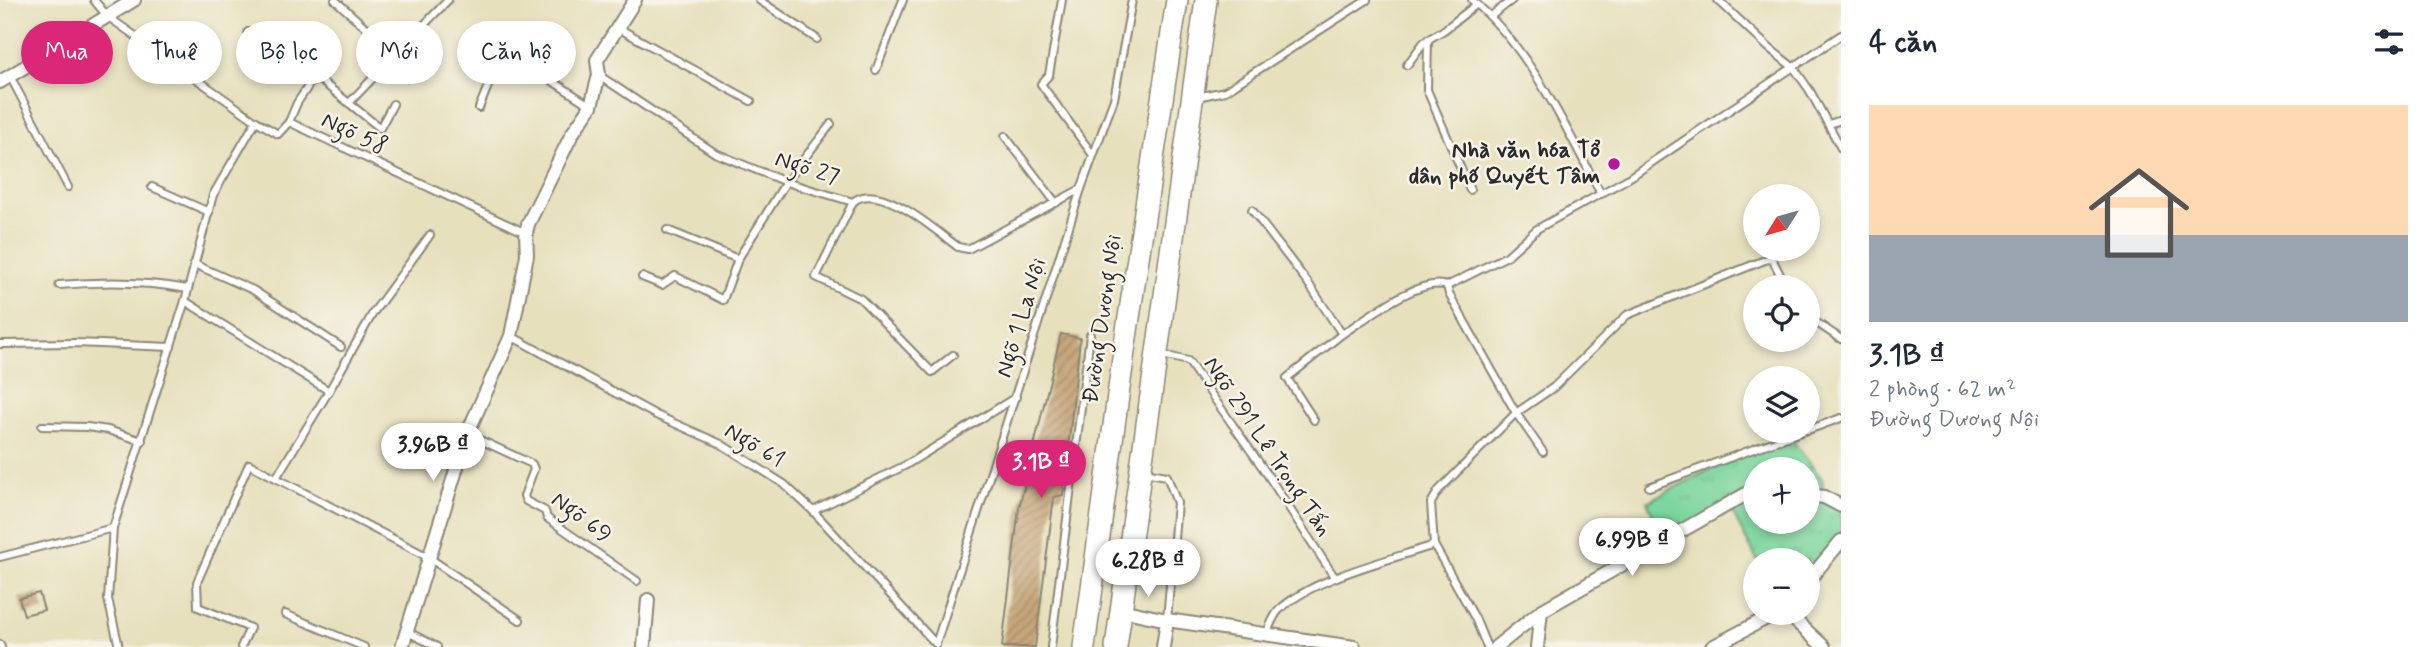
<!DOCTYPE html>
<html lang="vi">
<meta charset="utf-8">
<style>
body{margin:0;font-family:Mynerve,sans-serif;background:#f6f6f7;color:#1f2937;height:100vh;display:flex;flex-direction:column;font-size:26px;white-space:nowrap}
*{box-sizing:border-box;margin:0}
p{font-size:23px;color:#747a83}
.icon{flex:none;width:38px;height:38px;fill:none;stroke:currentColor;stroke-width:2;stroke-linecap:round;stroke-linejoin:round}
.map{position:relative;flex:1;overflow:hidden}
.drawer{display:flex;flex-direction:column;background:#fff;width:595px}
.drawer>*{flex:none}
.banner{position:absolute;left:21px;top:21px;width:665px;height:63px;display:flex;gap:14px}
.needle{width:46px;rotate:233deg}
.controls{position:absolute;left:1743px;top:184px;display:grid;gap:14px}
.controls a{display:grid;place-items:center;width:77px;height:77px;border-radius:50%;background:#fff;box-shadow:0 4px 10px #0003;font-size:35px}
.price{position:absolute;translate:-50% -60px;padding:0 16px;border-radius:24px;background:#fff;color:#222;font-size:23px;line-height:46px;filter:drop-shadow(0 2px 4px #0008)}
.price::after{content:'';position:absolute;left:50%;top:42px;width:21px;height:16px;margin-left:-10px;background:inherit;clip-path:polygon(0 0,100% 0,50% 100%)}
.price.selected{background:#db2777;color:#fff}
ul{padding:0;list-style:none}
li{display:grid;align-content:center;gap:14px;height:371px;padding:0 28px}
li span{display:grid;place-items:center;height:217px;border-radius:0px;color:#555}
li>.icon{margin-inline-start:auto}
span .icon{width:126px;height:126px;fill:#fffc;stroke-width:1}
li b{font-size:30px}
h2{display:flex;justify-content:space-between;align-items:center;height:84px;padding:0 28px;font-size:30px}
.chip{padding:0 24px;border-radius:32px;background:#fff;box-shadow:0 4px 10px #0003;font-size:24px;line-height:63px}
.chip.selected{background:#db2777;color:#fff}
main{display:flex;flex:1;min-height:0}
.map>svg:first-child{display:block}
.park{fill:url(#park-tufts);stroke:#548064;stroke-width:2}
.building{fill:url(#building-hatch)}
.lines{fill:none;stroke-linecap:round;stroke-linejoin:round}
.service-casing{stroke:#898674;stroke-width:10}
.minor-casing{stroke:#898674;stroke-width:16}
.primary-casing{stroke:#898674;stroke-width:24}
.service{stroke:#fff;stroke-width:6}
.minor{stroke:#fff;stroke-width:12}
.primary{stroke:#fff;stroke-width:21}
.poi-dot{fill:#b5179e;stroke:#f7f3e8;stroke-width:2.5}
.labels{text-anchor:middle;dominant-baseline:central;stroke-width:5;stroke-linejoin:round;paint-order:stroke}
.street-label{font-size:23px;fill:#2b2b2b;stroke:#f7f3e8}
.poi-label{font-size:23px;font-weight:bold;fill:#2b2b2b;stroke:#f7f3e8;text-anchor:end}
</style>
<main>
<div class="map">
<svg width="1841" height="647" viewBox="0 0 1841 647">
<defs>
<pattern id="park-tufts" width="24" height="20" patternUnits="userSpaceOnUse" patternTransform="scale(1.75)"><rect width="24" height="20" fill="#7cd69d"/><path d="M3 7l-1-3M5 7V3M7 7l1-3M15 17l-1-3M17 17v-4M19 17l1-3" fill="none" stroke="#6bb887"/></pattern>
<pattern id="building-hatch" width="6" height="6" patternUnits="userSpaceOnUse" patternTransform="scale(1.75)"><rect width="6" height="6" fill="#c7a77c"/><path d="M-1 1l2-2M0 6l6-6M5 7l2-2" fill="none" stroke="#a28866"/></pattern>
</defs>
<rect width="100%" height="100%" fill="#f7f3e8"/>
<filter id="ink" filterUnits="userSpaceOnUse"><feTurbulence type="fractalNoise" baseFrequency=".0143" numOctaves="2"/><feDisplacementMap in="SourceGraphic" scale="14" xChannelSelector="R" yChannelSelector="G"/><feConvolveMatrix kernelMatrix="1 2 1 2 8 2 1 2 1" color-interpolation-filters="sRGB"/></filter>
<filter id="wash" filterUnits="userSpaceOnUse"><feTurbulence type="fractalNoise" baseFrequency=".00686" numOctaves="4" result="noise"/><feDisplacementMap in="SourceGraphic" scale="28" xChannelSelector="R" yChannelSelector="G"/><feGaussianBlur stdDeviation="1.57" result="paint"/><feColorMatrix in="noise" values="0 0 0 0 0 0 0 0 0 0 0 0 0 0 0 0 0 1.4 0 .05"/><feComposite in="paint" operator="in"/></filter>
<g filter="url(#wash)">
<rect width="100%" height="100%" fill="#e7e0bd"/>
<g class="park">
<path d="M 1792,440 L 1822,479 L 1824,497 L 1808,494 L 1808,469 L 1755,469 L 1755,488 L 1665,539 L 1647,502 L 1742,453 Z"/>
<path d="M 1755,491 L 1755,522 L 1808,522 L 1808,497 L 1841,508 L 1841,540 L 1808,579 L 1808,560 L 1757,560 L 1729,506 Z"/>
</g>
<g id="blocks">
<g class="building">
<path d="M 1061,334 L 1080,338 L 1063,495 L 1054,497 L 1035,647 L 1002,647 L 1019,508 Z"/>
<path d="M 39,593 L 44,610 L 24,615 L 19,598 Z"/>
</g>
</g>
</g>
<g filter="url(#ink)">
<use href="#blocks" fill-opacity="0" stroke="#898674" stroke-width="2"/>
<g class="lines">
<g class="service-casing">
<g id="service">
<path d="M 94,0 L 107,16 L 256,121 L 278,134 L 289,122"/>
<path d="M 335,0 L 395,54"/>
<path d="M 759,0 L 817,39"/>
<path d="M 1062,0 L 1049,75 L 1041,84 L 1093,155"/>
<path d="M 1472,0 C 1530,48 1566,128 1601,194"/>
<path d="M 1718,0 L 1769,48 L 1794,68 L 1810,91 L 1841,148"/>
<path d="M 1491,16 L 1512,0"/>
<path d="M 618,28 L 751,101"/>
<path d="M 248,32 L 315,76 L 297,103 L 289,122 L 526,233"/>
<path d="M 1428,39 L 1427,90 L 1470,190"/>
<path d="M 1407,65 L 1424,42 L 1444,30 L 1477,4"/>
<path d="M 876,70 L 903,0"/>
<path d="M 10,76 L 68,187"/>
<path d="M 315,76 L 380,128 L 393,104"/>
<path d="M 600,76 L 715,153 L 786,182 L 853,202 L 816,277 L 861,299 L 932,372 L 953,355"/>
<path d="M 1197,97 L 1225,91 L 1367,0"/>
<path d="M 349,103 L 448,0"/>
<path d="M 479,108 L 492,76 L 523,62 L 591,106"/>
<path d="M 1829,124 L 1841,120"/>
<path d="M 1005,136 L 1056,203"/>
<path d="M 152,187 L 209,212"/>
<path d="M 853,202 C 878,179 936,231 958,247 L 968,249 L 1081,189"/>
<path d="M 1252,210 L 1308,283 L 1342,334 L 1287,378 L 1314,420"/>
<path d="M 1752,210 L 1755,218"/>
<path d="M 667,230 L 738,259"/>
<path d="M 1767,248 L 1786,287"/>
<path d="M 194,264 L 253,290 L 341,347"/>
<path d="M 642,277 L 662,285 L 675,276 L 723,300 L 738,259 L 786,182 L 831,124"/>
<path d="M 59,285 C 103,281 145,281 188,289"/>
<path d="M 1447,286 L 1507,256 L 1537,229 L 1627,179 L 1841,35"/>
<path d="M 1447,286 L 1449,294 L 1516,413 L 1543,452"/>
<path d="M 185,301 L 329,391 L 276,478"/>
<path d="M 1808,317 L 1841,339"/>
<path d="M 1342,334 C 1366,319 1419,276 1447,286"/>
<path d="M 511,336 L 656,415 L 721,444 L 784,484 L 813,511 L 936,644 L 1081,189 L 1114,99 L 1132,0"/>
<path d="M 0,344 L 76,343 L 171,347"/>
<path d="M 1159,354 L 1188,361 L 1267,474 L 1335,578"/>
<path d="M 329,391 L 373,313 L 430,235"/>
<path d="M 42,426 L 87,427 L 108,430 L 142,441"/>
<path d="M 1808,430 L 1841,418"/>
<path d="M 467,434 L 532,464 L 534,469 L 524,496 L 526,501 L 545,511 L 547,518 L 637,581"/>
<path d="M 1144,472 L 1167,476 L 1177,503 L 1167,620"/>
<path d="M 1649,487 L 1806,430"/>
<path d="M 813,511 L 906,465 L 1016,397"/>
<path d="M 1434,545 L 1431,503 L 1439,490 L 1516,413 L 1554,387 L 1627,315 L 1770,258"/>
<path d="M 0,557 L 113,528"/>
<path d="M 285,614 L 364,647"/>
<path d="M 408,632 L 437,647"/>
<path d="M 1266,634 C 1270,627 1273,616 1279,610 C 1315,577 1387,561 1434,545 L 1475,618 L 1487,647"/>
<path d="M 0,645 L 1,647"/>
<path d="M 119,647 L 108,599 L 113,528 L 185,301 L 213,195 L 256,121"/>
<path d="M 241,647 L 250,628 L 198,607 L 197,582 L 249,464 L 428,557 L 520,620"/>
<path d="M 1051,647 L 1090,335"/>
</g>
</g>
<g class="minor-casing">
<g id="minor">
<path d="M 0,82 L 134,0"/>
<path d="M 1808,495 L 1824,497 L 1841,506"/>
<path d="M 1808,581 L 1841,541"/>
<path d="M 1121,610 L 1167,620 L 1354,647"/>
<path d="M 1786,612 L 1824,647"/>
<path d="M 402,647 L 467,434 L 511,336 L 527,255 L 526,233 L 528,224 L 572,134 L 591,106 L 599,75 L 597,60 L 635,0"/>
<path d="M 644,647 L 648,600"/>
<path d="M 1163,647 L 1167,620"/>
<path d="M 1496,647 L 1541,611 L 1755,489"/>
<path d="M 1537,647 L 1541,611"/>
<path d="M 1712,647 L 1778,612"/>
</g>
</g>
<g class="primary-casing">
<g id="primary">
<path d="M 1084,647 L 1125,344 L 1177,0"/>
<path d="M 1116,647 L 1206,0"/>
</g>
</g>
<use href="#service" class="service"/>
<use href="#minor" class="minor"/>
<use href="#primary" class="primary"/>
</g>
</g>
<circle class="poi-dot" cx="1614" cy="164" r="7"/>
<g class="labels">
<g class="street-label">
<text transform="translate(354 134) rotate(25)">Ngõ 58</text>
<text transform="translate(807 169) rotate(18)">Ngõ 27</text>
<text transform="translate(1022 318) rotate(-73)">Ngõ 1 La Nội</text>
<text transform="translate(1103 319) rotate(-82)">Đường Dương Nội</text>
<text transform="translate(754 446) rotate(31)">Ngõ 61</text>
<text transform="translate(1267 447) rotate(56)">Ngõ 291 Lê Trọng Tấn</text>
<text transform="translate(581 518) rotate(37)">Ngõ 69</text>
</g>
<g class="poi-label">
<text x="1600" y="151">Nhà văn hóa Tổ<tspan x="1600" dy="26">dân phố Quyết Tâm</tspan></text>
</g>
</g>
</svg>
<div class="controls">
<a><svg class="needle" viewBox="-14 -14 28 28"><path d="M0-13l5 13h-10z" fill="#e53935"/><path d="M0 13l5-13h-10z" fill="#747a83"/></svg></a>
<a><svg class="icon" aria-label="locate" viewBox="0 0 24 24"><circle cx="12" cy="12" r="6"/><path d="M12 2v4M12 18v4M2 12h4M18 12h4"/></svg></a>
<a><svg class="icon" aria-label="layers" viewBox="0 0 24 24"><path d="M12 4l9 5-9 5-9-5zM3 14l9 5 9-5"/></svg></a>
<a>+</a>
<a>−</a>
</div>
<b class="price" style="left:433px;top:483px">3.96B ₫</b>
<b class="price selected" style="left:1041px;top:500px">3.1B ₫</b>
<b class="price" style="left:1632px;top:578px">6.99B ₫</b>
<b class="price" style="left:1148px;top:599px">6.28B ₫</b>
<div class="banner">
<a class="chip selected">Mua</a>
<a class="chip">Thuê</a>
<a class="chip">Bộ lọc</a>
<a class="chip">Mới</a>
<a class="chip">Căn hộ</a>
</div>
</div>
<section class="drawer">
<h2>4 căn<svg class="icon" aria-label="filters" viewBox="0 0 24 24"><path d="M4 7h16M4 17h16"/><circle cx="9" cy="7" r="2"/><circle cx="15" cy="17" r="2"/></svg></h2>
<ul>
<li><span style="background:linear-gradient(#ffd9b3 60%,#9aa5b1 0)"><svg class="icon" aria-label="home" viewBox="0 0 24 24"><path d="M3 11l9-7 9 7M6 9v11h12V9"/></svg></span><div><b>3.1B ₫</b><p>2 phòng · 62 m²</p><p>Đường Dương Nội</p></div></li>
</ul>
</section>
</main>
